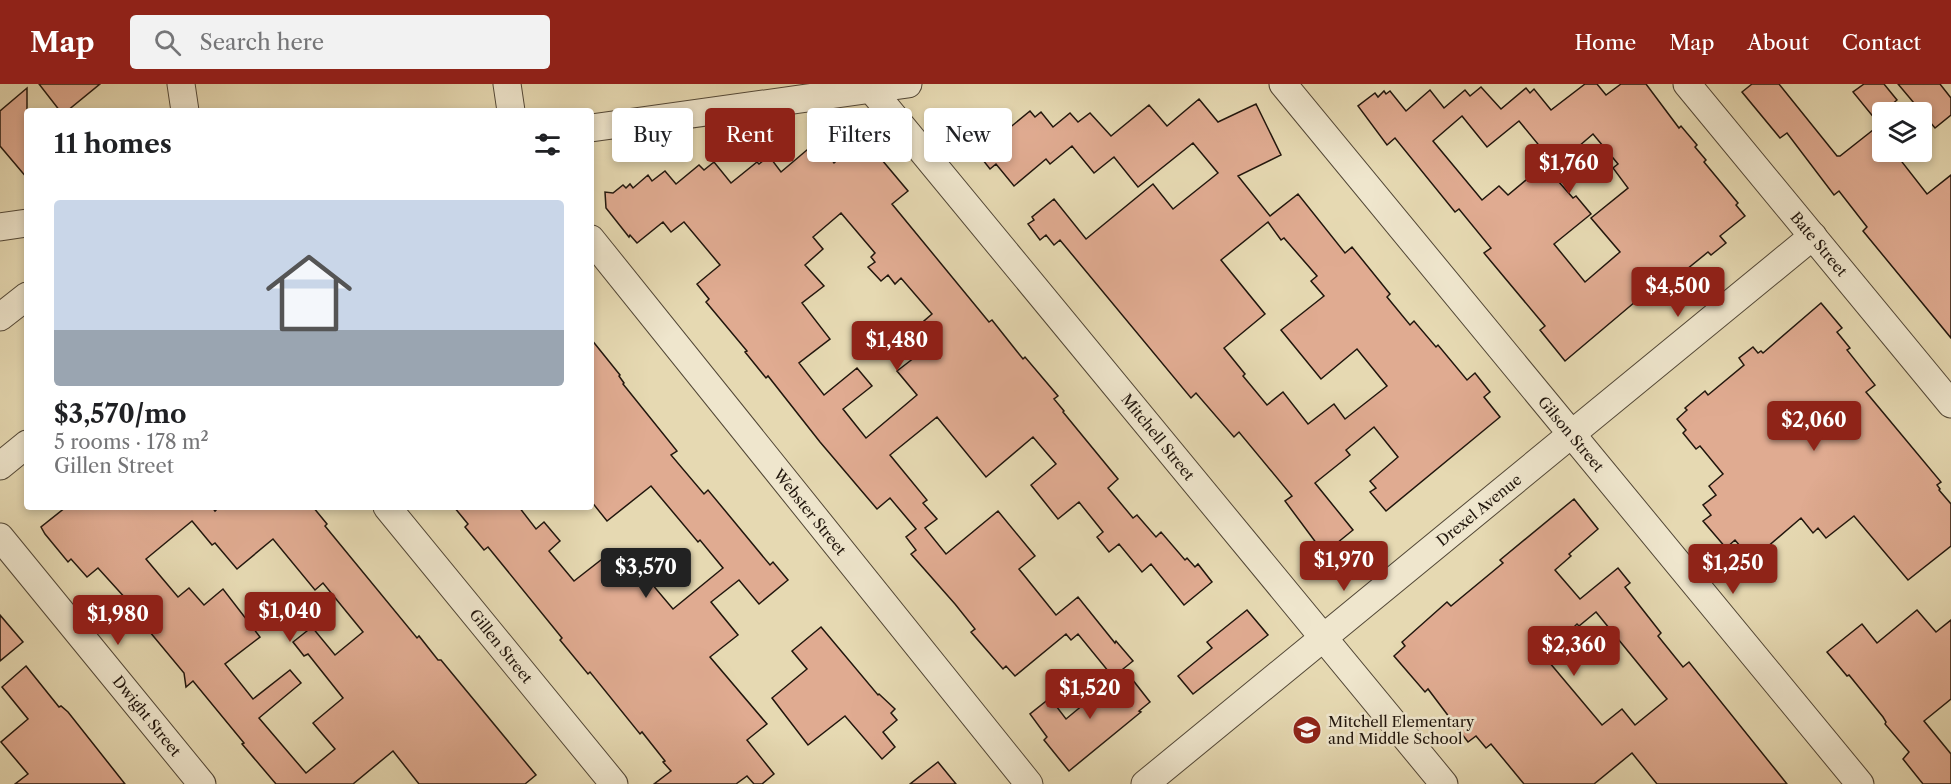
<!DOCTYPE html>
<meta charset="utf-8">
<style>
body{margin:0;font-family:"Libre Caslon Text",serif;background:#f2f2f2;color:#202124;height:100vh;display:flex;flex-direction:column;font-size:22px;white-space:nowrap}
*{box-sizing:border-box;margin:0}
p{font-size:20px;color:#757577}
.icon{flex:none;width:33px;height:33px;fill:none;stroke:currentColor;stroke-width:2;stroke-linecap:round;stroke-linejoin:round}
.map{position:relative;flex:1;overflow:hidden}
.drawer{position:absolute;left:24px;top:24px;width:570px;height:402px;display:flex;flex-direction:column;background:#fff;border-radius:6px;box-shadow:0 3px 9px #0003}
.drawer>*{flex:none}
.hud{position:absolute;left:612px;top:24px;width:570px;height:54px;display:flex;gap:12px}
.fabs{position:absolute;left:1872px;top:18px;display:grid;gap:12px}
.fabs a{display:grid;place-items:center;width:60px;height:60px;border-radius:6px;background:#fff;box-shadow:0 3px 9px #0003;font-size:30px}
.price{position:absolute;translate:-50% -51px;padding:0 14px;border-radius:6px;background:#8f2418;color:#fff;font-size:20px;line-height:39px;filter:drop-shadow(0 2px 3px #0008)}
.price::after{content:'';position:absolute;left:50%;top:36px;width:18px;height:14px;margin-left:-9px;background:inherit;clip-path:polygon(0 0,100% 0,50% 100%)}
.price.selected{background:#222;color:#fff}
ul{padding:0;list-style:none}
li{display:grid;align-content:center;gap:12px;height:318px;padding:0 30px}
li span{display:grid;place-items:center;height:186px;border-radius:6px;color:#555}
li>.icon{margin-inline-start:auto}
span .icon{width:108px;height:108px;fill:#fffc;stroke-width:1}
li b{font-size:26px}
h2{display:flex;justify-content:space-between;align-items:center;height:72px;padding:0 30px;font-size:26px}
.chip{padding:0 21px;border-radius:6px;background:#fff;box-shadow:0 3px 9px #0003;font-size:21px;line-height:54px}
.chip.selected{background:#8f2418;color:#fff}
header{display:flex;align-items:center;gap:36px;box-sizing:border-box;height:84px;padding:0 30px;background:#8f2418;color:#fff}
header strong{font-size:28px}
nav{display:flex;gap:33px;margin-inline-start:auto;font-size:21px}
.search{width:420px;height:54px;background:#f2f2f2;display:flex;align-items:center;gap:15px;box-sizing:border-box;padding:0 21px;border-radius:6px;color:#757577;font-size:22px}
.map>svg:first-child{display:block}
.building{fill:#e0ab91;stroke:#21160d;stroke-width:1.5;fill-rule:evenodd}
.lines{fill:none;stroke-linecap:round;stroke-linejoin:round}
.minor-casing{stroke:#524736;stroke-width:29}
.minor{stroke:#efe6cd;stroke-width:27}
.labels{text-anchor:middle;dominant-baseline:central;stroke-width:5;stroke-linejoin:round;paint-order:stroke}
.street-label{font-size:15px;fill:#21160d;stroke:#efe6cd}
.poi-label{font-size:15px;fill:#21160d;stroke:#efe6cd;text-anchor:start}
</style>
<header>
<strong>Map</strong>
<div class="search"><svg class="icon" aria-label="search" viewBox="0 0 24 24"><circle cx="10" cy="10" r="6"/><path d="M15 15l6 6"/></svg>Search here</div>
<nav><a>Home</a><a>Map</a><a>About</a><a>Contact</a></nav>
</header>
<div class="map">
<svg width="1951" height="700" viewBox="0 0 1951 700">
<rect width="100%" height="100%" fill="#e6d9b2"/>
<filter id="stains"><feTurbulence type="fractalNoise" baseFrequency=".00333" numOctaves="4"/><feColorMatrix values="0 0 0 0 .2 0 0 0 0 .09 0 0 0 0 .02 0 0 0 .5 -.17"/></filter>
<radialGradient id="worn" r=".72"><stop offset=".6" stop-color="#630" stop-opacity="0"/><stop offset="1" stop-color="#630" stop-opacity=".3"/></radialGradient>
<g class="building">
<path d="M 39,0 L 100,0 L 67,27 L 60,27 Z"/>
<path d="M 1585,0 L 1597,0 L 1606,11 L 1621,0 L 1646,0 L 1679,44 L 1681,42 L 1697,61 L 1695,63 L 1706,76 L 1704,78 L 1738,119 L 1736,121 L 1745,132 L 1720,152 L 1726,159 L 1711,171 L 1708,168 L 1676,194 L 1673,190 L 1663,199 L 1661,196 L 1565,277 L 1540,246 L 1545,242 L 1484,169 L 1491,164 L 1459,125 L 1455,128 L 1395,54 L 1387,61 L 1358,22 L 1375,9 L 1378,13 L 1384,7 L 1386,10 L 1390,7 L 1406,27 L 1430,6 L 1444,24 L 1465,6 L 1470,12 L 1481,3 L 1501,25 L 1526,4 L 1530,9 L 1534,5 L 1551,26 ZM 1462,32 L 1487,63 L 1519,37 L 1556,82 L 1593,50 L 1618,80 L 1613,84 L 1628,104 L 1591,134 L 1620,168 L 1585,198 L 1554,160 L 1591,130 L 1576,112 L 1573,114 L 1544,81 L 1508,111 L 1499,102 L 1482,116 L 1433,57 Z"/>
<path d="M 1752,0 L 1779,0 L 1837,72 L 1840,72 L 1873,46 L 1882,58 L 1882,68 L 1915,68 L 1902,78 L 1927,110 L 1951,91 L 1951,254 L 1863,147 L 1867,143 L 1839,107 L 1834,111 L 1787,49 L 1780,54 L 1742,8 Z"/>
<path d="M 1864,0 L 1884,0 L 1897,16 L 1875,35 L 1853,8 Z"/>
<path d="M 1898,0 L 1940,0 L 1951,14 L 1951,31 L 1935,44 Z"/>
<path d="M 27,4 L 27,94 L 0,62 L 0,27 Z"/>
<path d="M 1199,15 L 1218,38 L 1256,20 L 1281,71 L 1238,92 L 1270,132 L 1298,110 L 1345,169 L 1352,163 L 1390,210 L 1387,213 L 1410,241 L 1414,237 L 1436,263 L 1438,261 L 1467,296 L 1475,289 L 1490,308 L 1484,313 L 1500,333 L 1386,427 L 1370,408 L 1376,404 L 1370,397 L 1398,373 L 1374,343 L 1346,366 L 1350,371 L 1315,399 L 1353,446 L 1326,468 L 1319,459 L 1317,460 L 1285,417 L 1292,412 L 1239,348 L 1234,353 L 1196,309 L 1191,314 L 1060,156 L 1054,161 L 1046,151 L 1040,156 L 1028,140 L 1034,136 L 1032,133 L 1054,115 L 1086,155 L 1153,100 L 1173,125 L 1218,89 L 1193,59 L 1138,103 L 1114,73 L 1094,89 L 1072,62 L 1050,80 L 1046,75 L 1014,102 L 996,80 L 990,85 L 960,47 L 983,27 L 1002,50 L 1030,27 L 1035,33 L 1041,28 L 1053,43 L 1070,29 L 1078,38 L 1090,29 L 1111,52 L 1149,21 L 1167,42 ZM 1268,138 L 1281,156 L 1284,154 L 1317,192 L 1311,197 L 1324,212 L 1281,246 L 1321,295 L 1357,265 L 1387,302 L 1345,335 L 1334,320 L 1308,340 L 1283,308 L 1267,321 L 1243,292 L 1245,290 L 1224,264 L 1265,230 L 1221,176 Z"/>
<path d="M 866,57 L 908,107 L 892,120 L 989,238 L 992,236 L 1023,275 L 1025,273 L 1058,312 L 1054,315 L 1064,327 L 1063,328 L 1118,395 L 1108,404 L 1133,434 L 1137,431 L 1156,453 L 1161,448 L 1185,476 L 1187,474 L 1195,483 L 1198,480 L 1212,498 L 1184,521 L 1151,480 L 1142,488 L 1119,460 L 1109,468 L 1097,453 L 1103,448 L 1079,418 L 1058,435 L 1031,401 L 1056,380 L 1033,353 L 986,393 L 937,333 L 890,371 L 927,416 L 923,419 L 937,435 L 925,444 L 946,470 L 998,427 L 1035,472 L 1019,485 L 1056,531 L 1078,513 L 1115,559 L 1116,557 L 1133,577 L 1113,593 L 1078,550 L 1071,556 L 1066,550 L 1015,592 L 1006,582 L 1003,585 L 971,548 L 975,545 L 955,520 L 911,470 L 916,466 L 906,453 L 916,445 L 890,414 L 877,425 L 820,358 L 768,292 L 766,294 L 745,268 L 747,267 L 706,218 L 709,215 L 697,200 L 720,181 L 684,138 L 671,148 L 663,138 L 637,159 L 630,151 L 629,153 L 606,124 L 605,108 L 613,109 L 623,101 L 626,104 L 630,100 L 633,104 L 648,91 L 652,97 L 665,87 L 676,100 L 699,81 L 704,86 L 714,78 L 731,99 L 757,78 L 759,80 L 769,72 L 781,88 L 814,60 L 820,67 L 823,64 L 834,79 L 854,62 L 856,65 ZM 841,129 L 875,169 L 871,173 L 875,178 L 868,183 L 881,197 L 888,191 L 895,200 L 901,194 L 932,230 L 924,237 L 937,256 L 897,287 L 917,311 L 866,354 L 843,325 L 872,302 L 857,284 L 824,311 L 799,279 L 830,255 L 802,219 L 824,202 L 805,181 L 823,165 L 813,153 Z"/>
<path d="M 1821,219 L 1842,244 L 1837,248 L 1850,264 L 1847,266 L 1875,301 L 1866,308 L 1941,398 L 1937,401 L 1940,405 L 1939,406 L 1951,420 L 1951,462 L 1908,496 L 1854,432 L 1826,454 L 1818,444 L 1813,449 L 1801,434 L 1752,476 L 1735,456 L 1726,464 L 1703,437 L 1711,431 L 1703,421 L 1716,411 L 1709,402 L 1723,390 L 1700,362 L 1696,365 L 1683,349 L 1686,346 L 1677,335 L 1687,326 L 1685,324 L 1705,307 L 1708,311 L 1744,281 L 1739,274 L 1753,263 L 1758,269 L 1761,267 L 1763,269 Z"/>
<path d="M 591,255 L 620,291 L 619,292 L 624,299 L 623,300 L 677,367 L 671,371 L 704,410 L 708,406 L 770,481 L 773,478 L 788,496 L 759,520 L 739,496 L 711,518 L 738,551 L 710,573 L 767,640 L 747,656 L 774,690 L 762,700 L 754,700 L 747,692 L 736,700 L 654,700 L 671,687 L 663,678 L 665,677 L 642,648 L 640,650 L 590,588 L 588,590 L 560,556 L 562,554 L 488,463 L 484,466 L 465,443 L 468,440 L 454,423 L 519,423 L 536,445 L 544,438 L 560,457 L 549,467 L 574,497 L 606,472 L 621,491 L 635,480 L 673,525 L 723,484 L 700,456 L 698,458 L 651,402 L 607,437 L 591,417 Z"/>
<path d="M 1574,415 L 1598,445 L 1569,470 L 1571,472 L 1555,486 L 1580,515 L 1618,484 L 1630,499 L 1625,503 L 1661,549 L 1658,552 L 1683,583 L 1689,578 L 1787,700 L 1657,700 L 1632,669 L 1594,700 L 1524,700 L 1491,660 L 1486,664 L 1476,652 L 1468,658 L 1428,605 L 1425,608 L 1394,572 L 1405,562 L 1402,558 L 1447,518 L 1451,522 L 1503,479 L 1500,476 ZM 1596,528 L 1667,615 L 1635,641 L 1622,625 L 1602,641 L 1544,572 L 1577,540 L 1579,542 Z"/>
<path d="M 66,423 L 212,423 L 215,427 L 219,423 L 313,423 L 327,440 L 325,442 L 417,554 L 419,552 L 438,576 L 441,576 L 536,691 L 525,700 L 419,700 L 393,667 L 353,700 L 276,700 L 242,660 L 244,659 L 193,597 L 186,603 L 184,589 L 125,518 L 127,516 L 98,484 L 87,493 L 71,475 L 68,478 L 45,450 L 41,443 ZM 192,437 L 212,461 L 215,459 L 237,485 L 273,455 L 315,506 L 323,499 L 363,548 L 335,571 L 312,543 L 293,558 L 304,572 L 308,570 L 343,614 L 313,639 L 335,665 L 306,689 L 259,634 L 301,599 L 290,586 L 253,615 L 225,580 L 260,553 L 223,505 L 204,521 L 189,504 L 178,513 L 146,475 Z"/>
<path d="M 1247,526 L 1268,551 L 1193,610 L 1178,592 L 1212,564 L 1207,558 Z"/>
<path d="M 1917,526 L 1936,548 L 1951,536 L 1951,615 L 1924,637 L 1951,670 L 1951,700 L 1923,700 L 1903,675 L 1909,668 L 1885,640 L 1886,638 L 1883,633 L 1849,591 L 1847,592 L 1827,568 L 1862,540 L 1877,559 Z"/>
<path d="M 0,531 L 23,558 L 0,577 Z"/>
<path d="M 821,543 L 878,611 L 879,610 L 895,625 L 891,629 L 897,636 L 883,648 L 895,663 L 882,675 L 845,632 L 808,661 L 772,614 L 807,585 L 792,567 Z"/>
<path d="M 26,582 L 59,623 L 61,622 L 68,628 L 125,700 L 15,700 L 28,690 L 1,658 L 28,635 L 2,603 Z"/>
<path d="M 1125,586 L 1150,618 L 1139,627 L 1141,628 L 1069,687 L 1044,656 L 1047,653 L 1030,630 L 1050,614 L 1066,635 Z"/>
<path d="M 938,678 L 956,700 L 910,700 Z"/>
</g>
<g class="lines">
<g class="minor-casing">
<g id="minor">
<path d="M 181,0 L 185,27"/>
<path d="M 507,0 L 511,27"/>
<path d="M 1283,0 L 1860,700"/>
<path d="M 1687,0 L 1951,320"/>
<path d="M 871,5 L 1444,700"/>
<path d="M 591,44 L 908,0"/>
<path d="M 0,143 L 27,139"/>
<path d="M 591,155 L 1029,700"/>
<path d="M 0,233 L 27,212"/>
<path d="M 0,382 L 27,360"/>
<path d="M 387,423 L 614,700"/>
<path d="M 0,453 L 202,700"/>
<path d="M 1145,700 L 1813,152"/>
</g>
</g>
<use href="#minor" class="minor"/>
</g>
<defs>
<g id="school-disc" transform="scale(1.5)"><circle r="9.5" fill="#8f2418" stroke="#efe6cd"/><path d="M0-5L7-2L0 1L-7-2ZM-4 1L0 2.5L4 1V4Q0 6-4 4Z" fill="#fff"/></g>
</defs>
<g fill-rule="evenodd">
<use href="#school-disc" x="1307" y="646"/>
</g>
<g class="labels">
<g class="street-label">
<text transform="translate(1819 160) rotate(50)">Bate Street</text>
<text transform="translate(1571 350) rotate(50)">Gilson Street</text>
<text transform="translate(1158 353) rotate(51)">Mitchell Street</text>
<text transform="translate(1479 426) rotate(-39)">Drexel Avenue</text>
<text transform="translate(810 428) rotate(51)">Webster Street</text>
<text transform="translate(501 562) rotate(51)">Gillen Street</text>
<text transform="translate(147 632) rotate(51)">Dwight Street</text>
</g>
<g class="poi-label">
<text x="1328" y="637">Mitchell Elementary<tspan x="1328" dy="17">and Middle School</tspan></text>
</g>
</g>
<rect width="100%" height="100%" filter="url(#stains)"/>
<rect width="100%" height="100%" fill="url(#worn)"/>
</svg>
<div class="fabs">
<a><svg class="icon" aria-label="layers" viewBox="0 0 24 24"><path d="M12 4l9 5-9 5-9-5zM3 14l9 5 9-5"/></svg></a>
</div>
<b class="price" style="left:1569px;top:111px">$1,760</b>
<b class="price" style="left:1678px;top:234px">$4,500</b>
<b class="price" style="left:897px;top:288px">$1,480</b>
<b class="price" style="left:1814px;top:368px">$2,060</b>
<b class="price" style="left:1344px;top:508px">$1,970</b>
<b class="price" style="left:1733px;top:511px">$1,250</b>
<b class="price selected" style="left:646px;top:515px">$3,570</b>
<b class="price" style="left:290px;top:559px">$1,040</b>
<b class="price" style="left:118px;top:562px">$1,980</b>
<b class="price" style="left:1574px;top:593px">$2,360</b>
<b class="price" style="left:1090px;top:636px">$1,520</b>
<div class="hud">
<a class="chip">Buy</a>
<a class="chip selected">Rent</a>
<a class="chip">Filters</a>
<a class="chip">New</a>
</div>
<section class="drawer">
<h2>11 homes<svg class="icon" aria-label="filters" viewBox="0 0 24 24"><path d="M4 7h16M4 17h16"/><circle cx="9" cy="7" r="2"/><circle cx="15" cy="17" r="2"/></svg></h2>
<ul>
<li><span style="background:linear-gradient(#c9d6e8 70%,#9aa5b1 0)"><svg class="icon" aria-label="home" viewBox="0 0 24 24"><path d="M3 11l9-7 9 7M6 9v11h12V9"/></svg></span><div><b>$3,570/mo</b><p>5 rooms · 178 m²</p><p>Gillen Street</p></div></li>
</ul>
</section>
</div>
